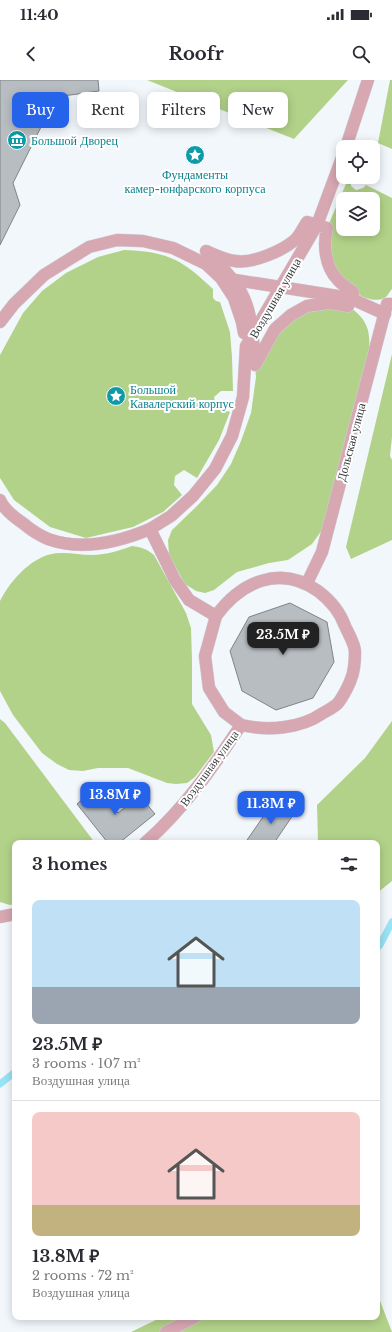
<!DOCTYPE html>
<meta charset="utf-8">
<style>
body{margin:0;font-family:"Libre Baskerville",serif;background:#f2f2f3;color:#2b2b33;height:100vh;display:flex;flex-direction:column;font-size:15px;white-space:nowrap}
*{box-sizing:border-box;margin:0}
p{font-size:13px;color:#7c7c81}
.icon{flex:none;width:22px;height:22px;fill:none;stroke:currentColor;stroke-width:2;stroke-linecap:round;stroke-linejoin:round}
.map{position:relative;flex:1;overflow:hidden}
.details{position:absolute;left:12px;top:760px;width:368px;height:480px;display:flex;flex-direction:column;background:#fff;border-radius:8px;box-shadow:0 2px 10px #0003}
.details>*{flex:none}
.banner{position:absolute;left:12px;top:12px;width:368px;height:36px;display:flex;gap:8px}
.tools{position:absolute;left:336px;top:60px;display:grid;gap:8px}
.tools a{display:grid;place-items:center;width:44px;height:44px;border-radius:8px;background:#fff;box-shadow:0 2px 10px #0003;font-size:20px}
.price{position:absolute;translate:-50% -34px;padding:0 9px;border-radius:8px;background:#2563eb;color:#fff;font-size:13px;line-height:26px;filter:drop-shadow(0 1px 2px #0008)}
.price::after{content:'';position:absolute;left:50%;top:24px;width:12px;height:9px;margin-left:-6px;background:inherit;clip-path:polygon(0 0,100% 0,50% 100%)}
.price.selected{background:#222;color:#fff}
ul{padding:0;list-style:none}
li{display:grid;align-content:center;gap:8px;height:212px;padding:0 20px}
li+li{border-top:1px solid #e1e1e2}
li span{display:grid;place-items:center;height:124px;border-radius:8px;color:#555}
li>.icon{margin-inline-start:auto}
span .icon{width:72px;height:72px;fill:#fffc;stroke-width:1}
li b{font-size:17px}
h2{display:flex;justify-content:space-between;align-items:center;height:48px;padding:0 20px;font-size:17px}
.chip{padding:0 14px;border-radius:8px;background:#fff;box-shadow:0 2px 10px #0003;font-size:14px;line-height:36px}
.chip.selected{background:#2563eb;color:#fff}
.status{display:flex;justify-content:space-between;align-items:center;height:28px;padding:0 20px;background:#fff;direction:ltr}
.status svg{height:11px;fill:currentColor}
header{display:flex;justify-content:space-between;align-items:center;height:52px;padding:0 20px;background:#fff;font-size:18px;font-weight:700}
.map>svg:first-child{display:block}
.green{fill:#b2d289;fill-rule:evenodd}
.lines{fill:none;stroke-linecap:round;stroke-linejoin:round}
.stream{stroke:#98e3f5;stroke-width:7}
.building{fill:#b8bdc1;stroke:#7f8488}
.street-casing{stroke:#cdd1d6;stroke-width:13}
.street{stroke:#d7a7b2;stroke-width:12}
.labels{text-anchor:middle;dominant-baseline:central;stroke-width:4;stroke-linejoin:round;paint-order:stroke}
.culture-label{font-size:12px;fill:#0d838f;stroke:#fff;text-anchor:start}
.street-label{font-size:12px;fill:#383a3c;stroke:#fff}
</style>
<div class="status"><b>11:40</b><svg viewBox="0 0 49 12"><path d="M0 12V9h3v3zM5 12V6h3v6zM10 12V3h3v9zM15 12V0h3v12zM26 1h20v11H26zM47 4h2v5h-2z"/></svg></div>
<header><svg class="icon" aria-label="back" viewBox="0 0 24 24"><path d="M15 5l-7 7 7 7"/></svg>Roofr<svg class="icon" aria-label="search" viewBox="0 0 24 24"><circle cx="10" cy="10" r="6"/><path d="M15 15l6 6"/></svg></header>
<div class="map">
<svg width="392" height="1252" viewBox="0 0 392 1252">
<rect width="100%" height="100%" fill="#f2f7fc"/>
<g class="green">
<path d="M 147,0 L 348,0 L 294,59 Z"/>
<path d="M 390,0 L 392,0 L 392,69 L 378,63 Z"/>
<path d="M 349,97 L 351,97 L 351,106 L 356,110 L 363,108 L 366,105 L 392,118 L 392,209 C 390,211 388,215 386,217 C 371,227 348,208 337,200 L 327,148 ZM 343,119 L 373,119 L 373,149 L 343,149 Z"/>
<path d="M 124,170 C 146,171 168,173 187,187 C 196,193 204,201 213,209 L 213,218 L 216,221 L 220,222 L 230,252 L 232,277 L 233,311 L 221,311 L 214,317 L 216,327 L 230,332 L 219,360 L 197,398 L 184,390 L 175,396 L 174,405 L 182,415 L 163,432 L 133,447 L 86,458 L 50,447 L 14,420 L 0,398 L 0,275 L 23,233 L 42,211 L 66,193 L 98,177 Z"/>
<path d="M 348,226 C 366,238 371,249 369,271 L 322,450 L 312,464 L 288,480 L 269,483 L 237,492 L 214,510 L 205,513 L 196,511 L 185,504 L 169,475 L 168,460 L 172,450 L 197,426 L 217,405 L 231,384 L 241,361 L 251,333 L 256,297 L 255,285 L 291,235 Z"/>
<path d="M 392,274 L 392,357 L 390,376 L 392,380 L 392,460 L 351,479 L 346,467 Z"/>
<path d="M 132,466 C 141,467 147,469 154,475 L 186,533 L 191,548 L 192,580 L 192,624 L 211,655 L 214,672 L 195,697 L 187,703 L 176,704 L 167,703 L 128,688 L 98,688 L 83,691 L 69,690 L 57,684 L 42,673 L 13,635 L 0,611 L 0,521 C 11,499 36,471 63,473 C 76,473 89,477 103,474 C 113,473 123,469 132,466 Z"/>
<path d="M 0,639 L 5,643 L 95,763 L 15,763 L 15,824 L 10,825 L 0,822 Z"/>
<path d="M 392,641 L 392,801 L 377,813 L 377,763 L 318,763 L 317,725 L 365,678 Z"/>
<path d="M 377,1213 L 392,1252 L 131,1252 L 162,1237 L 377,1237 Z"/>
</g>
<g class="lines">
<g class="stream">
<path d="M 377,868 L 380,865 L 392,842"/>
<path d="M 0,1004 L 15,992"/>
</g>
</g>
<g class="building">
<path d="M 0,0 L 98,0 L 99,11 L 56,17 L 13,103 L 20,125 L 0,165 Z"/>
<path d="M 290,523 L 327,542 L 334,582 L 313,618 L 276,630 L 242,611 L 230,571 L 249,537 Z"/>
<path d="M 97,707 L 118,733 L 140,716 L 155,734 L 119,763 L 108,763 L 77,724 Z"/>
<path d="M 274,721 L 293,735 L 274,763 L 245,763 Z"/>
</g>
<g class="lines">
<g class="street-casing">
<g id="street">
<path d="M 346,67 L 368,0"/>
<path d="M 307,142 L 327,148 C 323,165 325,187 338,200 C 342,205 348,208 353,212 L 348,226 L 329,223 L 307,226 L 291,235 L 275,249 L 255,285 C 253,262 253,235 242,214 C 234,198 218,184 206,171 C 215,175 225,180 235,181 C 252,184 282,171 295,160 C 300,155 303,148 307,142 Z"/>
<path d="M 229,199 L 350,218 L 385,234"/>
<path d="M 0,242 L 14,224 L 44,195 L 89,167 L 117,160 L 143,161 L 173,168 L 206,184 L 221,198 L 234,218 L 242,242 L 244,253"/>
<path d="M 0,420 C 4,430 15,438 24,444 C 31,450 39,455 48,459 C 81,471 119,462 150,449"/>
<path d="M 307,503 L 322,472 L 387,224 L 392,224"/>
<path d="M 216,536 C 241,502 280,484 318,511 C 330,520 340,532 345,546 C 348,553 355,564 355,572 C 355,579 354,592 351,599 C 349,605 341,621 336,625 C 332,628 327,631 323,633 C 300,649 268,651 241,645"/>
<path d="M 145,763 C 184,729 213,687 241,645 L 224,632 L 209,608 L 205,576 L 216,536 L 189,520 L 175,500 L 150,449 L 171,436 L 193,416 L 215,389 L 232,356 L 243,317 L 246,266 L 317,145 L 343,75"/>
<path d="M 0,837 L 15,834"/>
<path d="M 166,1252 L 195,1237"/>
</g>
</g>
<use href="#street" class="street"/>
</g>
<defs>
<g id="museum-disc" transform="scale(1)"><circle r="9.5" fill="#0f9aa8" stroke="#fff"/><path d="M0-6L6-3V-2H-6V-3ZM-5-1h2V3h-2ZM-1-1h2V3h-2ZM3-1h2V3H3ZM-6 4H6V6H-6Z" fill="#fff"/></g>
<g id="sight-disc" transform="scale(1)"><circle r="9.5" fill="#0f9aa8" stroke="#fff"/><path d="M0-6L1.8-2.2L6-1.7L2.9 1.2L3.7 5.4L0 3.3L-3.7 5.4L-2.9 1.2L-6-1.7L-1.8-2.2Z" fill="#fff"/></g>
</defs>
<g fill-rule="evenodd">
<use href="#museum-disc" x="17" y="60"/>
<use href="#sight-disc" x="195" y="75"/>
<use href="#sight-disc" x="116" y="316"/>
</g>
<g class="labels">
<g class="culture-label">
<text x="31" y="60">Большой Дворец</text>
<text x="195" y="94" text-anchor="middle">Фундаменты<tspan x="195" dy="14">камер-юнфарского корпуса</tspan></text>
<text x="130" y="309">Большой<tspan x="130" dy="14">Кавалерский корпус</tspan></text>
</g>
<g class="street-label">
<text transform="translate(275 218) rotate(-60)">Воздушная улица</text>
<text transform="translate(351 362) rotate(-75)">Дольская улица</text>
<text transform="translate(209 688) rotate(-54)">Воздушная улица</text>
</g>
</g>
</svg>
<div class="tools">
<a><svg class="icon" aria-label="locate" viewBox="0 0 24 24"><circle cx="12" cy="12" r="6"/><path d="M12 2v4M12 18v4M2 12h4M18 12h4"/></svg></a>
<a><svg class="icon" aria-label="layers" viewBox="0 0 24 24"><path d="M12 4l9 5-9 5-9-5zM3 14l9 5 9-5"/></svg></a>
</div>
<b class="price selected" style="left:283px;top:576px">23.5M ₽</b>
<b class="price" style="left:115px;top:736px">13.8M ₽</b>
<b class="price" style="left:271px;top:745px">11.3M ₽</b>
<div class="banner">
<a class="chip selected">Buy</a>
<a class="chip">Rent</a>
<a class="chip">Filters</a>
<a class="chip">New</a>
</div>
<section class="details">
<h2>3 homes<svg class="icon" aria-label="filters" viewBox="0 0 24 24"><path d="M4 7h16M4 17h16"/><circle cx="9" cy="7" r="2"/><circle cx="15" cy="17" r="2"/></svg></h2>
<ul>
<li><span style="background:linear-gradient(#bfe0f5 70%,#9aa5b1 0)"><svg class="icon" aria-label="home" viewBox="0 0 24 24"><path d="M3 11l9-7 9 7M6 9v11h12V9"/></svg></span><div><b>23.5M ₽</b><p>3 rooms · 107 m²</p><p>Воздушная улица</p></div></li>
<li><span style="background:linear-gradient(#f6c9c9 75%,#c2b280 0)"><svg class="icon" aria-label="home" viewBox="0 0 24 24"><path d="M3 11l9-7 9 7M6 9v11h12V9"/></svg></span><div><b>13.8M ₽</b><p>2 rooms · 72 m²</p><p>Воздушная улица</p></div></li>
</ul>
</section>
</div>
